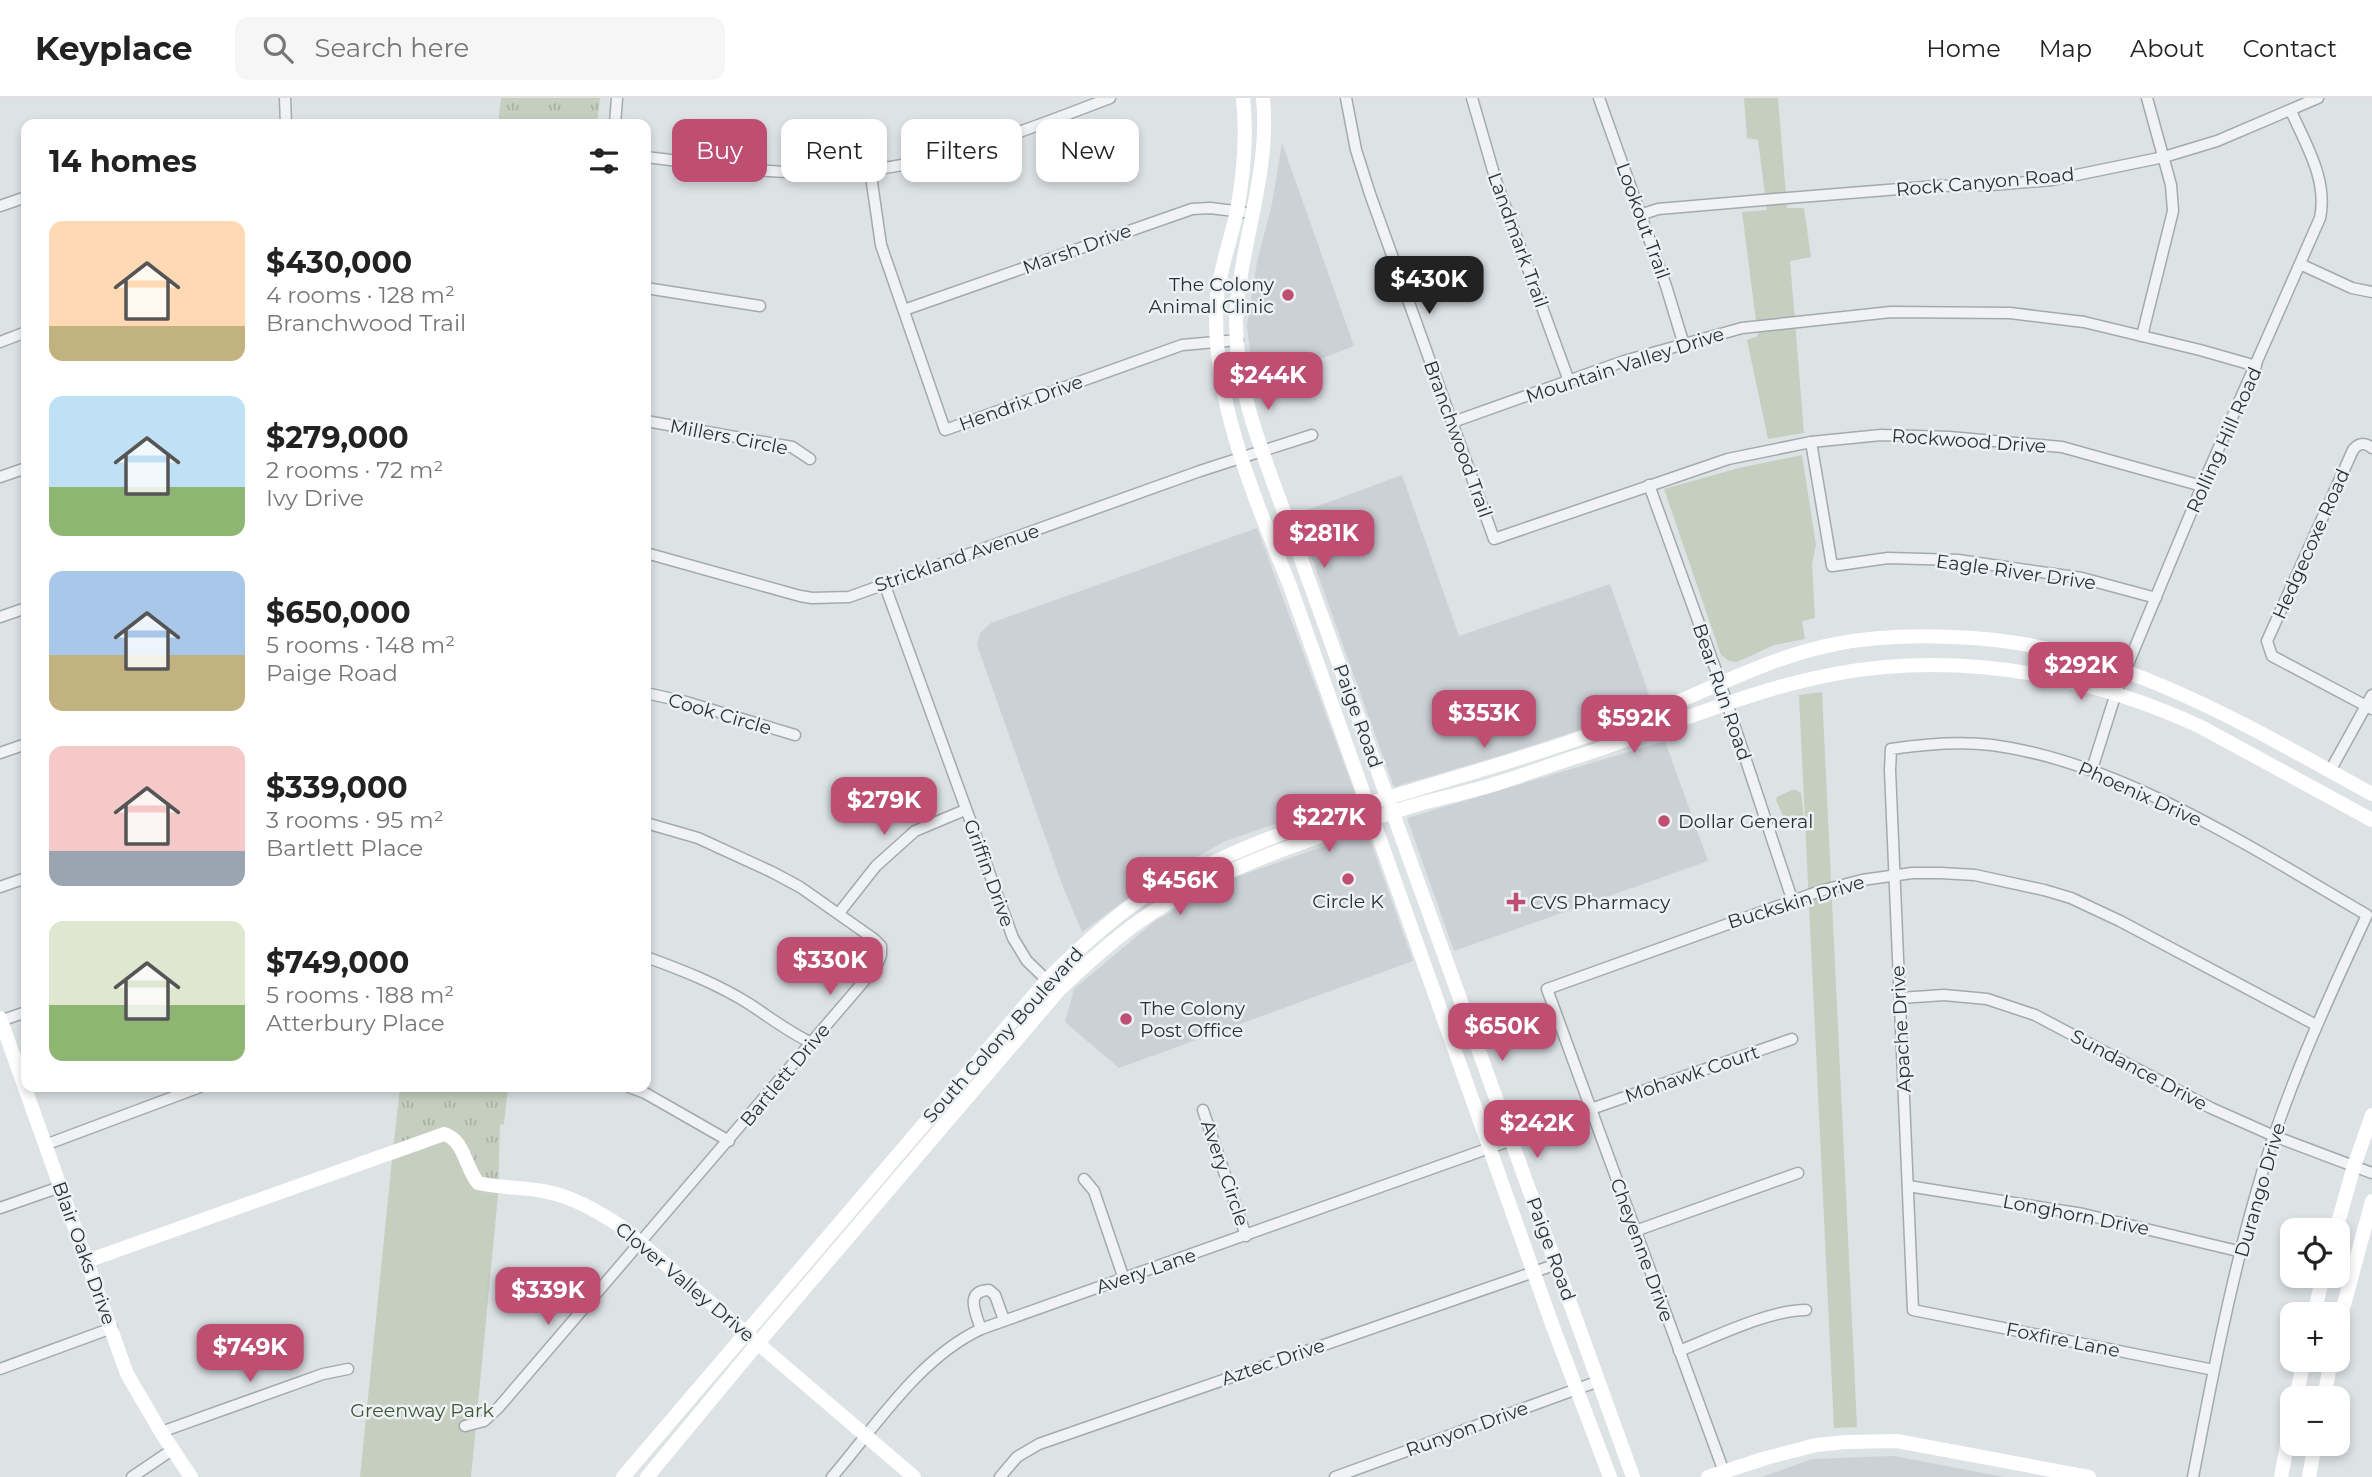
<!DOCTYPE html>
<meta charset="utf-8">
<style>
body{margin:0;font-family:Montserrat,sans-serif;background:#f6f6f6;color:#222;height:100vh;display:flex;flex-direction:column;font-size:26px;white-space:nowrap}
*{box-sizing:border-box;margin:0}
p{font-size:23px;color:#767676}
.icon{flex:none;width:38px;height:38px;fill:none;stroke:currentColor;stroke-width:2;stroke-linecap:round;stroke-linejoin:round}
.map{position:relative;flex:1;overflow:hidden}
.side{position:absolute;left:21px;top:21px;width:630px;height:973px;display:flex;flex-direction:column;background:#fff;border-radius:14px;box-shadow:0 4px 10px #0003}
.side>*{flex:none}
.top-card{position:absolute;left:672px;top:21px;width:665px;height:63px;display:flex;gap:14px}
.controls{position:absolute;left:2280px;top:1120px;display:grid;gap:14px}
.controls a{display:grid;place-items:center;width:70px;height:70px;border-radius:14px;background:#fff;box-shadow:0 4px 10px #0003;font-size:35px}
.price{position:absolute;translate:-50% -60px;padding:0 16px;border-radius:14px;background:#be4f73;color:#fff;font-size:23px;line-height:46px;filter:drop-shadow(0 2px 4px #0008)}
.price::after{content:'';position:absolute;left:50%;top:42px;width:21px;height:16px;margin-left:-10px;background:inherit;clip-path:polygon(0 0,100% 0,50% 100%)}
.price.active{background:#222;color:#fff}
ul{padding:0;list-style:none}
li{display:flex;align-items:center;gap:21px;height:175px;padding:0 28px}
li span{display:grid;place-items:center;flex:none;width:196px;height:140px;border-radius:14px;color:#555}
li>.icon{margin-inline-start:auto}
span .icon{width:84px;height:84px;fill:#fffc;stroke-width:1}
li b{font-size:30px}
h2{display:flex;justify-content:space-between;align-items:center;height:84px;padding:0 28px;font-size:30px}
.tag{padding:0 24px;border-radius:14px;background:#fff;box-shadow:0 4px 10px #0003;font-size:24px;line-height:63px}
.tag.active{background:#be4f73;color:#fff}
header{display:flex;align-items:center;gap:42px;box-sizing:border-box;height:98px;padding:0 35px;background:#fff;border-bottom:2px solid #e0e0e0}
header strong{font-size:33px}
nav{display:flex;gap:38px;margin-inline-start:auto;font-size:24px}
.search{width:490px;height:63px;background:#f6f6f6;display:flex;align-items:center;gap:18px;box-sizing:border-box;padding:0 24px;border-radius:14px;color:#767676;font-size:26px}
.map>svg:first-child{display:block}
.built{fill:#ccd1d6}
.grass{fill:url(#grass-tufts)}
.green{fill:#c6cebf}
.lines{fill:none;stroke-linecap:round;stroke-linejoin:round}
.street-casing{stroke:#a3aaae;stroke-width:13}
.street{stroke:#f0f2f4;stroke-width:10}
.secondary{stroke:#fff;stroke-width:14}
.poi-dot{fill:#be4f73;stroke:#ecf1f3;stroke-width:2.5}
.labels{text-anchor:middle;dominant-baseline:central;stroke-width:5;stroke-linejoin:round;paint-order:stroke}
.street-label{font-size:19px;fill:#29323a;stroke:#ecf1f3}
.poi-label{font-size:19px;fill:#29323a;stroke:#ecf1f3;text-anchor:start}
.park-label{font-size:19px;fill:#425437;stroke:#ecf1f3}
</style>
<header>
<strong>Keyplace</strong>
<div class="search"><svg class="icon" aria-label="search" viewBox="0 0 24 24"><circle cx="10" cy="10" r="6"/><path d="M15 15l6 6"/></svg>Search here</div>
<nav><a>Home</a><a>Map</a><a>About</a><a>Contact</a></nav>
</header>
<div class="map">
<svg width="2372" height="1379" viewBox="0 0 2372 1379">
<defs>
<pattern id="grass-tufts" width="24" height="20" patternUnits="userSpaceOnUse" patternTransform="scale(1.75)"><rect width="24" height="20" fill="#c6cebf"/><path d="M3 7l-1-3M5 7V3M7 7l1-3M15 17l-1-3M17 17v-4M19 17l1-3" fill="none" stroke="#aab1a5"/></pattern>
</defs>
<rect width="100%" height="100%" fill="#dde2e5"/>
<g class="built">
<path d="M 1282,45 L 1354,248 L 1254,287 L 1247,228 L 1257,164 L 1272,106 Z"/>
<path d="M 1402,377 L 1459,538 L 1610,486 L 1653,608 L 1506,656 L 1394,689 L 1296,416 Z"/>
<path d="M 1257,430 L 1356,698 L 1226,743 L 1150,784 L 1082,834 L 1063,789 L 977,547 L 980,535 L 991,525 Z"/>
<path d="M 1665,643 L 1708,763 L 1454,853 L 1407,720 Z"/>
<path d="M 1367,733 L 1413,863 L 1119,970 L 1065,924 L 1074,891 L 1155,823 L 1231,781 Z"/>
<path d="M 1894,1358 L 2004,1379 L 1762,1379 L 1812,1361 Z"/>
</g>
<g class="grass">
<path d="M 501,0 L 600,0 L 597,26 L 498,26 Z"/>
<path d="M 400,989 L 508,989 L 504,1026 L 500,1027 L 498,1097 L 480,1094 L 425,1050 L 392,1062 Z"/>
</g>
<g class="green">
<path d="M 1744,0 L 1778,0 L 1787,110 L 1804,110 L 1811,159 L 1790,163 L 1804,335 L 1768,341 L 1747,242 L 1758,238 L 1742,114 L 1767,112 L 1758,42 L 1747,40 Z"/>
<path d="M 1802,357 L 1816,447 L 1812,466 L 1815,520 L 1802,523 L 1805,541 L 1774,547 L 1737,564 L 1729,563 L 1721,557 L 1664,391 L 1739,370 Z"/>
<path d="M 1822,594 L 1857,1329 L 1834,1330 L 1799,597 Z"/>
<path d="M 1792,692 L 1796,692 L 1801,695 L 1804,720 L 1790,723 L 1783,718 L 1776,702 L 1777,699 Z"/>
<path d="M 449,1042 L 472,1088 L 480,1094 L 498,1097 L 471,1379 L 360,1379 L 392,1062 Z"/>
</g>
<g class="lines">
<g class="street-casing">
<g id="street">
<path d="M 285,0 L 286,26"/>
<path d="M 1346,0 L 1356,52 L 1370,96 L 1494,441 L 1728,361 L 1811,344 L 1881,337 L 1949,339 L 2062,349 L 2202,388"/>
<path d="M 1472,0 L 1496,83 L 1569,283"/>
<path d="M 1599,0 L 1666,188 L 1684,247"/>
<path d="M 615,26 L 617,0"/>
<path d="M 646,59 C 712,67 781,78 848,74 C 939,68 1026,32 1110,0"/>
<path d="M 870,71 L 881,147 L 945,332 L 1182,247 L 1238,242"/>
<path d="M 0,108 L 26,99"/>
<path d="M 1640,117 L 1658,111 L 1775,101 L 1937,88 L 1991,87 L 2052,82 L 2164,59 L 2217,43 L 2318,0"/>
<path d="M 2300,166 L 2352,190 L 2372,194"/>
<path d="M 646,190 L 760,208"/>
<path d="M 904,212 L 1192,111 L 1210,110 L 1243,114"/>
<path d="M 2142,238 L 2173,113 L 2171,87 L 2147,0"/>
<path d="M 0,244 L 26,234"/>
<path d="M 646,323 L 792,349 L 810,361"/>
<path d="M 1453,324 L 1624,263 L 1742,230 L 1891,214 L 2010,215 L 2084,224 L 2200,252 L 2256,268"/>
<path d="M 1811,344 L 1832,468 L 1888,460 L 1958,462 L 2082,480 L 2156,500"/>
<path d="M 2372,350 C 2365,344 2358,345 2353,352 L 2267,543 L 2272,558 L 2372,611"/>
<path d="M 0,379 L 26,370"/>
<path d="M 1649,387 L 1718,578 L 1792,801"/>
<path d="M 646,455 L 800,498 L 812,500 L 849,499 L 1200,373 L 1312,337"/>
<path d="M 884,485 L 1013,840 L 1027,863 L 1050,885"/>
<path d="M 0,519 L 26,510"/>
<path d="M 646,595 L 686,604 L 795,637"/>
<path d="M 0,655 L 26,646"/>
<path d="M 2092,671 L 2116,595 L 2202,388 L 2320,120 C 2328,82 2306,47 2291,13"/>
<path d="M 2330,673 L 2372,597"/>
<path d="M 0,789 L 26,780"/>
<path d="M 839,815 L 876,768 L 915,733 L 965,712"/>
<path d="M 646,859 C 682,872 718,886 751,907 C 772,921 790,935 812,945"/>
<path d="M 1900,900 L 1944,897 L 1987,901 L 2035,917 L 2211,1010 L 2274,1038 L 2372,1075"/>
<path d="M 0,923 L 26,914"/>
<path d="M 629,989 L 645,995 L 729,1043"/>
<path d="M 1591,1011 L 1792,941"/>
<path d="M 1203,1012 L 1246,1138"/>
<path d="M 45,1047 L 200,989"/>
<path d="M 1084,1081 L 1094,1093 L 1124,1181"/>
<path d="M 1908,1088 L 2083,1116 L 2242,1154"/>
<path d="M 0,1110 L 60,1089"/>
<path d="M 1635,1133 L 1798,1075"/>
<path d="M 981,1231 C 976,1216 964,1193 989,1192 L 995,1197 L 1004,1222"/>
<path d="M 1679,1253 C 1715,1239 1769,1212 1806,1212"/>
<path d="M 0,1271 L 112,1230"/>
<path d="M 465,1328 L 484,1323 L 499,1309 L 876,869 L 881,857 L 881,848 L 874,841 L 800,789 L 772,774 L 698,740 L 646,725"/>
<path d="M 161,1334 L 323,1276 L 348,1271"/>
<path d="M 1724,1374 L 1547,891 L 1820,793 L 1862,782 L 1912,775 L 1941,775 L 1975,777 L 2044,792 L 2071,800 L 2120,823 L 2316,927"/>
<path d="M 132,1379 L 172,1352"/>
<path d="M 832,1379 C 876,1328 919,1260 981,1231 L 1512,1042"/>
<path d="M 1000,1379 L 1017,1359 L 1039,1346 L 1557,1166"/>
<path d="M 1335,1379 L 1599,1283"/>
<path d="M 2193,1379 C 2211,1285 2229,1191 2255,1099 C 2282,1001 2324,909 2367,817 C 2255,752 2121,664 1992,647 C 1958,643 1925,646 1891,651 L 1890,672 L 1913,1212 L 2214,1272"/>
</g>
</g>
<use href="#street" class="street"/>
<g class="secondary">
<path d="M 1243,0 C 1247,37 1244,75 1237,112 C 1231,142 1220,170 1217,200 C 1209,296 1255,401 1290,488 L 1553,1229 L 1610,1379"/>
<path d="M 1263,0 C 1270,70 1244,136 1237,205 C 1230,282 1263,354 1288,425 L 1633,1379"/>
<path d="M 0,920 L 127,1276 L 161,1334 L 191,1379"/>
<path d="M 2336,1132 L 2354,1068 L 2372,1017"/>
<path d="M 87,1163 L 444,1036 C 465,1042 465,1070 478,1085 C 499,1090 521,1089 543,1093 C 572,1098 597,1113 622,1129 L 914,1379"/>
<path d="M 2314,1216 L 2323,1178"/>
<path d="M 2338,1229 L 2372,1103"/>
<path d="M 2296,1300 L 2304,1262"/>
<path d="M 2324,1300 L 2331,1262"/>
<path d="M 623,1379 L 1047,882 C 1076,853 1105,826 1139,802 C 1163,786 1191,775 1216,763 C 1330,710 1453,684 1572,643 C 1601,633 1631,623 1660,611 C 1718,588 1773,558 1836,546 C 1880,537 1927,537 1972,540 C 2119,549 2246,627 2372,696"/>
<path d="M 647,1379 L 758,1245 L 1059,892 C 1088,864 1119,836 1153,814 C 1231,765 1322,737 1409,709 C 1438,700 1468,695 1498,685 C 1527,676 1556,665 1585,656 C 1684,623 1779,578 1885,569 C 1994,560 2102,583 2201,629 L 2372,722"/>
<path d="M 1708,1379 L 1766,1360 L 1816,1347 L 1847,1344 L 1897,1343 L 2089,1379"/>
<path d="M 2281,1379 L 2292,1321"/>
<path d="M 2309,1379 L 2315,1346"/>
</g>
</g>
<g class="poi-dot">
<circle cx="1288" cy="197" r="7"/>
<circle cx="1664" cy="723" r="7"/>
<circle cx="1348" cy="781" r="7"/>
<path d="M1512.5 793.5h7v7h7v7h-7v7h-7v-7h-7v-7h7z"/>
<circle cx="1126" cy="921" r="7"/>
</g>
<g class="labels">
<g class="street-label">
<text transform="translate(1985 84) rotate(-5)">Rock Canyon Road</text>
<text transform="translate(1643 123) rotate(70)">Lookout Trail</text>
<text transform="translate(1518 142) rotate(70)">Landmark Trail</text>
<text transform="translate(1077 151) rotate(-20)">Marsh Drive</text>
<text transform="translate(1625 267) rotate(-18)">Mountain Valley Drive</text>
<text transform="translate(1021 305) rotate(-20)">Hendrix Drive</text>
<text transform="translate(729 339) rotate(11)">Millers Circle</text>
<text transform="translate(1458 341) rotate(70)">Branchwood Trail</text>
<text transform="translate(2224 342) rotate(-66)">Rolling Hill Road</text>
<text transform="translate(1969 343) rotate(4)">Rockwood Drive</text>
<text transform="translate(2311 446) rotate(-66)">Hedgecoxe Road</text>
<text transform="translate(957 460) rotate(-19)">Strickland Avenue</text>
<text transform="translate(2016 474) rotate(8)">Eagle River Drive</text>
<text transform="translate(1722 594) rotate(71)">Bear Run Road</text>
<text transform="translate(720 616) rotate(16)">Cook Circle</text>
<text transform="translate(1358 618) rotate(70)">Paige Road</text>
<text transform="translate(2140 696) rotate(24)">Phoenix Drive</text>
<text transform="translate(989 775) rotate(70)">Griffin Drive</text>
<text transform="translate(1796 804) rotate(-17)">Buckskin Drive</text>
<text transform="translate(1901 931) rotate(-93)">Apache Drive</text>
<text transform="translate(1003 937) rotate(-48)">South Colony Boulevard</text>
<text transform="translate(2139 972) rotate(28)">Sundance Drive</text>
<text transform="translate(1692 976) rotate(-19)">Mohawk Court</text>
<text transform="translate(785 977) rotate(-50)">Bartlett Drive</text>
<text transform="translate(1225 1075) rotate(71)">Avery Circle</text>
<text transform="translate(2260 1092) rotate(-74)">Durango Drive</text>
<text transform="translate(2076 1117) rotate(11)">Longhorn Drive</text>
<text transform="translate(1551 1151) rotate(70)">Paige Road</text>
<text transform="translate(1642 1152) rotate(70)">Cheyenne Drive</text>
<text transform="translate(84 1155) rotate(70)">Blair Oaks Drive</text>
<text transform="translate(1146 1173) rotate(-19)">Avery Lane</text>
<text transform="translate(685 1184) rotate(40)">Clover Valley Drive</text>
<text transform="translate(2063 1242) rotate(11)">Foxfire Lane</text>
<text transform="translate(1273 1264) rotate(-19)">Aztec Drive</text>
<text transform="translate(1467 1331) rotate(-20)">Runyon Drive</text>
</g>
<g class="poi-label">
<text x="1274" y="186" text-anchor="end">The Colony<tspan x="1274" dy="22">Animal Clinic</tspan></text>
<text x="1678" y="723">Dollar General</text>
<text x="1348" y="803" text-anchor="middle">Circle K</text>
<text x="1530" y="804">CVS Pharmacy</text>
<text x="1140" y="910">The Colony<tspan x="1140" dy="22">Post Office</tspan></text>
</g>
<g class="park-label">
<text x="422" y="1312">Greenway Park</text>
</g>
</g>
</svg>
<div class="controls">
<a><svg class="icon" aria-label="locate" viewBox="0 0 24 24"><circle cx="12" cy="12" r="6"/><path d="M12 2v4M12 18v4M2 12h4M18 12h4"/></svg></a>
<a>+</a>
<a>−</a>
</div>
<b class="price active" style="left:1429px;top:218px">$430K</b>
<b class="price" style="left:1268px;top:314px">$244K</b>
<b class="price" style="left:1324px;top:472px">$281K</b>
<b class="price" style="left:2081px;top:604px">$292K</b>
<b class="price" style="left:1484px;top:652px">$353K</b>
<b class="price" style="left:1634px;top:657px">$592K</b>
<b class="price" style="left:884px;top:739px">$279K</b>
<b class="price" style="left:1329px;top:756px">$227K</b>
<b class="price" style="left:1180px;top:819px">$456K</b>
<b class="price" style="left:830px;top:899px">$330K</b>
<b class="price" style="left:1502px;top:965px">$650K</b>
<b class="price" style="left:1537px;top:1062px">$242K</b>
<b class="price" style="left:548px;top:1229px">$339K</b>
<b class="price" style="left:250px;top:1286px">$749K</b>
<div class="top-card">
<a class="tag active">Buy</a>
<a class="tag">Rent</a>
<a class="tag">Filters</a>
<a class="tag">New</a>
</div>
<section class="side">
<h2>14 homes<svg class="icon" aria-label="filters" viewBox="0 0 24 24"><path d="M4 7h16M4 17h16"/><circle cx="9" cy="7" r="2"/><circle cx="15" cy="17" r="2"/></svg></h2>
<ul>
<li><span style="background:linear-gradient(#ffd9b3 75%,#c2b280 0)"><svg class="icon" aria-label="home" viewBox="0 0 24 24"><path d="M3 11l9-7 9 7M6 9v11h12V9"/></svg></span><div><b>$430,000</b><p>4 rooms · 128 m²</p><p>Branchwood Trail</p></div></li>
<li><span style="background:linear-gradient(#bfe0f5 65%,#8fb573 0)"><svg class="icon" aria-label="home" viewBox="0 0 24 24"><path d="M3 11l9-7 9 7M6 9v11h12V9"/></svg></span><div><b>$279,000</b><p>2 rooms · 72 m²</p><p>Ivy Drive</p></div></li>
<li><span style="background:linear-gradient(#a9c7e8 60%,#c2b280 0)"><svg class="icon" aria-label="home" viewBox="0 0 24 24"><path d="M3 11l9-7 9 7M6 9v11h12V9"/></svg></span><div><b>$650,000</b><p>5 rooms · 148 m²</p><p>Paige Road</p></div></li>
<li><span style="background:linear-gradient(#f6c9c9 75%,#9aa5b1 0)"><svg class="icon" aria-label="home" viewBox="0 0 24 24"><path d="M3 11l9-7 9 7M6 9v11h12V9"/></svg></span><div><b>$339,000</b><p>3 rooms · 95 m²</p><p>Bartlett Place</p></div></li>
<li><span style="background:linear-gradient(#dfe7d0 60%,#8fb573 0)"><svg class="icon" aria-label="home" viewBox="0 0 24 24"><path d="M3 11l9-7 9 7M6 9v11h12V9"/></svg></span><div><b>$749,000</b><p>5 rooms · 188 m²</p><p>Atterbury Place</p></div></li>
</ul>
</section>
</div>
